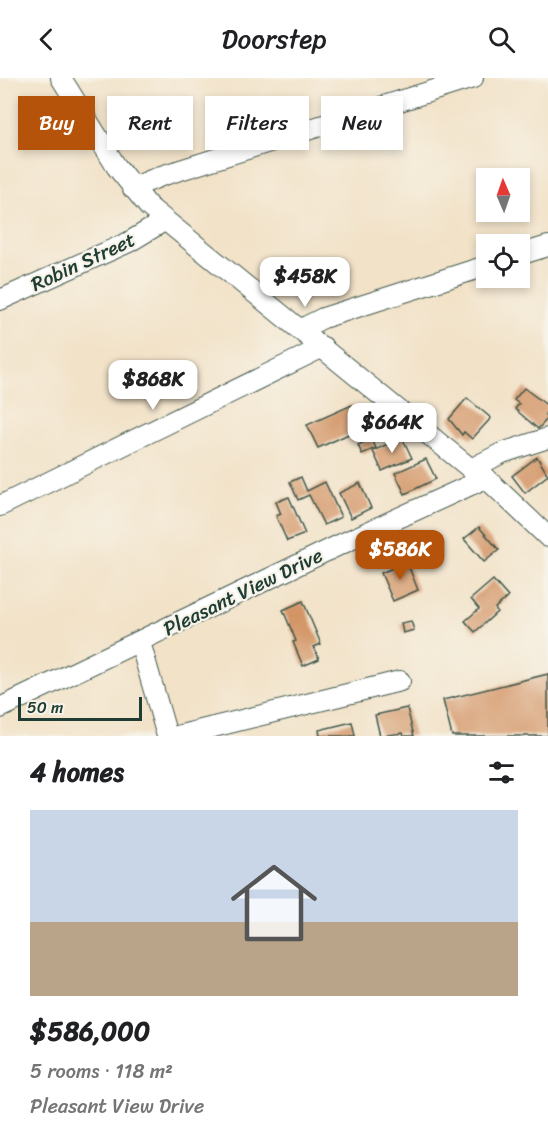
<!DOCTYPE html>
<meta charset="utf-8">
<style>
body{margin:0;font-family:Sriracha,sans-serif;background:#f6f6f6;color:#202124;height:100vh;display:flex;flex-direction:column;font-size:22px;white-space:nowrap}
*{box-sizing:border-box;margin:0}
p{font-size:20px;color:#757577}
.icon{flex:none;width:33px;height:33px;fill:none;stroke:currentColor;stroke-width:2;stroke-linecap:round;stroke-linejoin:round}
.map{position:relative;height:658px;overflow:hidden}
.sheet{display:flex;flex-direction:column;background:#fff;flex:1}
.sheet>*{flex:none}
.top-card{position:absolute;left:18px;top:18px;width:513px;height:54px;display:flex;gap:12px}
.needle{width:39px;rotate:358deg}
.buttons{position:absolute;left:476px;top:90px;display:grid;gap:12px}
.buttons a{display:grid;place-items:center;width:54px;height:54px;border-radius:0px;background:#fff;box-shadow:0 3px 9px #0003;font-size:30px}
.scale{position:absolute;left:18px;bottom:15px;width:124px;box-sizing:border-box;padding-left:6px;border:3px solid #1f3d34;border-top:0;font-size:16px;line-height:21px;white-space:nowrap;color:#1f3d34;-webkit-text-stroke:4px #f7f3e8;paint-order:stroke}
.price{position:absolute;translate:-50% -51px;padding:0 14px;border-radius:12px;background:#fff;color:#222;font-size:20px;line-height:39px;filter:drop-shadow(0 2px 3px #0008)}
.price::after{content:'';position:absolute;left:50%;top:36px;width:18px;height:14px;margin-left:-9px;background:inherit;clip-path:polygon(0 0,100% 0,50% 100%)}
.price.on{background:#b45309;color:#fff}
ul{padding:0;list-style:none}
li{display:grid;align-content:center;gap:12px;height:318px;padding:0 30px}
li+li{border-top:2px solid #e0e0e0}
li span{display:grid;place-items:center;height:186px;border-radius:0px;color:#555}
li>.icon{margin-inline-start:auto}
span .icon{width:108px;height:108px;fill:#fffc;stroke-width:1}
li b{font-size:26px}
h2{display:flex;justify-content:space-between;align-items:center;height:72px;padding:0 30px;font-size:26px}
.tag{padding:0 21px;border-radius:0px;background:#fff;box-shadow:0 3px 9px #0003;font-size:21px;line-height:54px}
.tag.on{background:#b45309;color:#fff}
header{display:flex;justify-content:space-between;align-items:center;height:78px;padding:0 30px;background:#fff;font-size:27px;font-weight:600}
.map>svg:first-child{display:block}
.building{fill:#d39566}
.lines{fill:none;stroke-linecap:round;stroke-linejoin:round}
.minor-casing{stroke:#3f564a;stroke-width:22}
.minor{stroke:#fff;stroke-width:20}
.labels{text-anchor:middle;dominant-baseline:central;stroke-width:4.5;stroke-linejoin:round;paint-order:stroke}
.street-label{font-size:20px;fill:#1f3d34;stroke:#f7f3e8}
</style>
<header><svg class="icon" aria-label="back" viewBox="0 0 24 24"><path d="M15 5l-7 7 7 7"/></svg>Doorstep<svg class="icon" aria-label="search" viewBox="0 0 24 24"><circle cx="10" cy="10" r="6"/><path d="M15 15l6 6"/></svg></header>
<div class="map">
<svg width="548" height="658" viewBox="0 0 548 658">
<rect width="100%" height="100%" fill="#f7f3e8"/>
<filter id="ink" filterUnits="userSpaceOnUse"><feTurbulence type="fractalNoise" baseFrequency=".0167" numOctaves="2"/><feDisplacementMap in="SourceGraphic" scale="12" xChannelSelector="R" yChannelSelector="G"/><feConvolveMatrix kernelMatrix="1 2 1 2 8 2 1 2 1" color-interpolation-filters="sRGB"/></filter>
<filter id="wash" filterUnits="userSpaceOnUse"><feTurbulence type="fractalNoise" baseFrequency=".008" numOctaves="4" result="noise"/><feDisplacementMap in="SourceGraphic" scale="24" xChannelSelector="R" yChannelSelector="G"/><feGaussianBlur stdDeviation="1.35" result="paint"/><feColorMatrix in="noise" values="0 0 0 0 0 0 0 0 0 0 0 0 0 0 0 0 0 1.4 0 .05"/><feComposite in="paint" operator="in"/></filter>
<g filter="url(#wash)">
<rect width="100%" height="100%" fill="#f2e2c8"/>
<g id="blocks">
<g class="building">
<path d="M 524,310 L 548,328 L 545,337 L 548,340 L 538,351 L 515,331 L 519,326 L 514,322 Z"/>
<path d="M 467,320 L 491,340 L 472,361 L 464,354 L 462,357 L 449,341 Z"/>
<path d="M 352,327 L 362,350 L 318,370 L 307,347 Z"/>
<path d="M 402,359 L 412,380 L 382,393 L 373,373 Z"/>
<path d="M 371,361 L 376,370 L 362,376 L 358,367 Z"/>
<path d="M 537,379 L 548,397 L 525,415 L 512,398 Z"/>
<path d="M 426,381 L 436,401 L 405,416 L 395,395 Z"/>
<path d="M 301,399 L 307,413 L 325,404 L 341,439 L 324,447 L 309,417 L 298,422 L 290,404 Z"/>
<path d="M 360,405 L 371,430 L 351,440 L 339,415 Z"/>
<path d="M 289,419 L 305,456 L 287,463 L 276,438 L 281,436 L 276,424 Z"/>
<path d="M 479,449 L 499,472 L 484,484 L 464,461 Z"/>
<path d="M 407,484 L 418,512 L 393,523 L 381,495 Z"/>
<path d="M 493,502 L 508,519 L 495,530 L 497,534 L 475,554 L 465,543 L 479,531 L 471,521 Z"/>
<path d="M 303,523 L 321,566 L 314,569 L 319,581 L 303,588 L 293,564 L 296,563 L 283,532 Z"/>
<path d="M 411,543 L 414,552 L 403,555 L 401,545 Z"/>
<path d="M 548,596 L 548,658 L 452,658 L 443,622 Z"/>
<path d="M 407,630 L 414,658 L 404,658 L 403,655 L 380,658 L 375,637 Z"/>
<path d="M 352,644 L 355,658 L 320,658 L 319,652 Z"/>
</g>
</g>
</g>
<g filter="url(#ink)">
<use href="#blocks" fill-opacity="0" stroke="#3f564a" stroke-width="1.5"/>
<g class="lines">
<g class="minor-casing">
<g id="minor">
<path d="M 61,0 L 116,88 L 149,129 L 471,391 L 486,400 L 548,459"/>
<path d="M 132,110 L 161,98 L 473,0"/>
<path d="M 519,177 L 548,168"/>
<path d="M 0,222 L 129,164 L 164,143"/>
<path d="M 301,251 L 323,240 L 486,188"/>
<path d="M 471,391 L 502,375 L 548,360"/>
<path d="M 0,428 L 323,269"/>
<path d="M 140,564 L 167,658"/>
<path d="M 0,630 L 337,468 L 486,400"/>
<path d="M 177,658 L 400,603"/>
</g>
</g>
<use href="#minor" class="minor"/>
</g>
</g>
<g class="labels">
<g class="street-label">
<text transform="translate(83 184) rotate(-25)">Robin Street</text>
<text transform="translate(243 514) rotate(-26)">Pleasant View Drive</text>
</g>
</g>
</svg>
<div class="buttons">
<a><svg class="needle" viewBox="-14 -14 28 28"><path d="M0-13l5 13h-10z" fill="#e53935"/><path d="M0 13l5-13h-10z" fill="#757577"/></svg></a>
<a><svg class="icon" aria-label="locate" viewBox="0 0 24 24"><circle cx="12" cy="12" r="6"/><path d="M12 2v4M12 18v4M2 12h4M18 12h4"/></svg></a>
</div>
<div class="scale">50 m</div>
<b class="price" style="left:305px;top:230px">$458K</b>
<b class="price" style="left:153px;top:333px">$868K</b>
<b class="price" style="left:392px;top:376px">$664K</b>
<b class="price on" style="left:400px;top:503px">$586K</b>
<div class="top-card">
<a class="tag on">Buy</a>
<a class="tag">Rent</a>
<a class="tag">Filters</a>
<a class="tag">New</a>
</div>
</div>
<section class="sheet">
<h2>4 homes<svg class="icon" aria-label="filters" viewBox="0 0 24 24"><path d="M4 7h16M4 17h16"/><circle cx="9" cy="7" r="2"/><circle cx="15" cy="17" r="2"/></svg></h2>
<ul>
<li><span style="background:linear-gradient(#c9d6e8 60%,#b9a48a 0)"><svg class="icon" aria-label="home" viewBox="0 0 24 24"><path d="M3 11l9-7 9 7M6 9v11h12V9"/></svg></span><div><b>$586,000</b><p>5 rooms · 118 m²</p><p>Pleasant View Drive</p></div></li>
</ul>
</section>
